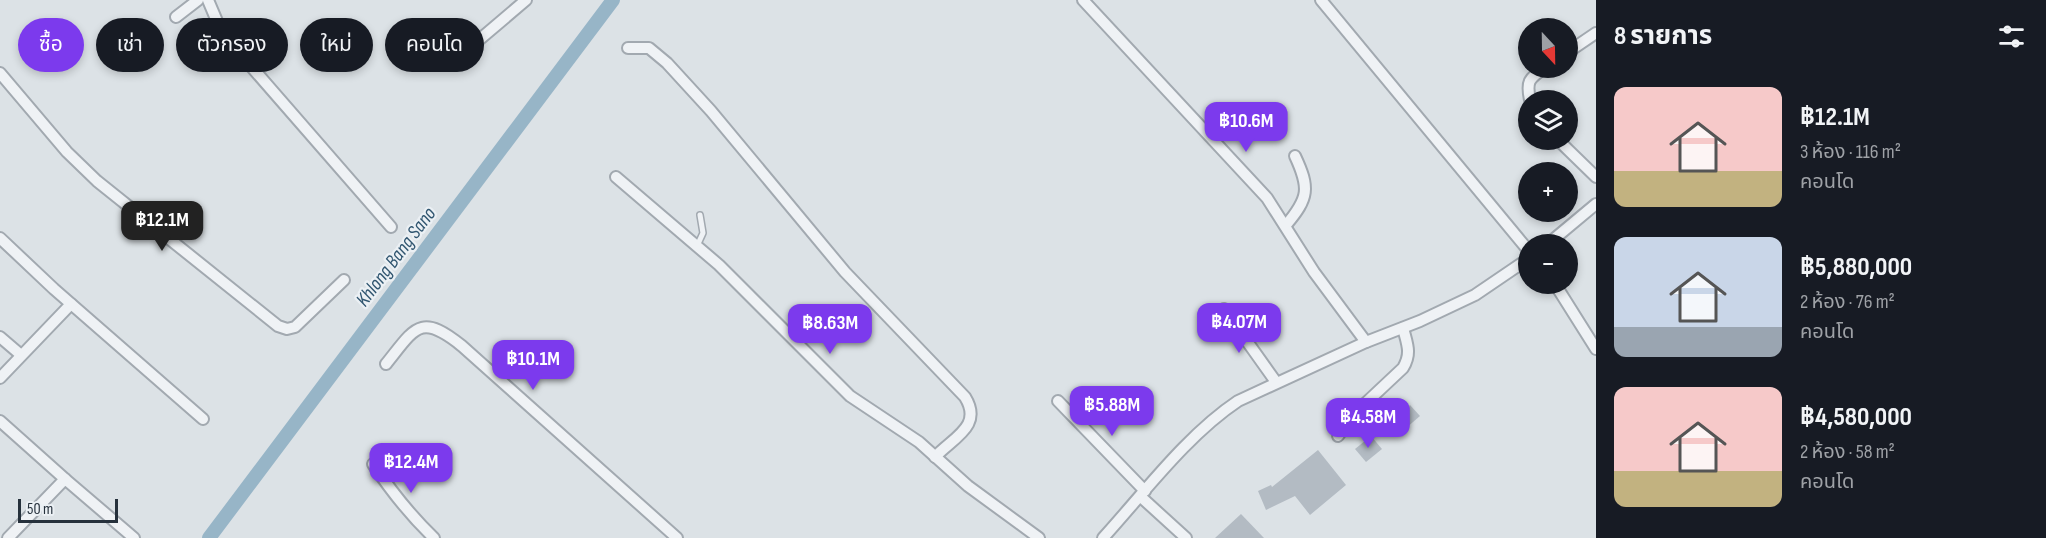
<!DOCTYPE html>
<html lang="th">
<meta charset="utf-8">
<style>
body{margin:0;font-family:"Sofia Sans Condensed","Noto Sans Thai",sans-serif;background:#20242c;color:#f1f3f6;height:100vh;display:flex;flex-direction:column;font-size:22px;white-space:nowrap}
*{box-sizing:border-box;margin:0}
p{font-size:20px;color:#9ea1a6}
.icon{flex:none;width:33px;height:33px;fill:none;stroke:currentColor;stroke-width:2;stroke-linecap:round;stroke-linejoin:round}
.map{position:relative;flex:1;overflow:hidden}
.sheet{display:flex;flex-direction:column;background:#171b24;width:450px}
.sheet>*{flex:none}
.guide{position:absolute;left:18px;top:18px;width:570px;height:54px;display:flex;gap:12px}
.needle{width:39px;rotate:158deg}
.tools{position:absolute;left:1518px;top:18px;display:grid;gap:12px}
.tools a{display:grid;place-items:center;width:60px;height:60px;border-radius:50%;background:#171b24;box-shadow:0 3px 9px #0003;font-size:30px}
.scale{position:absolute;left:18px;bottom:15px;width:100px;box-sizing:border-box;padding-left:6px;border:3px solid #26313c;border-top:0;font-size:16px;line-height:21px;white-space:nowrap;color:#26313c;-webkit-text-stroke:4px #ebf0f4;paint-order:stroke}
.price{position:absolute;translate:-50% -51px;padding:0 14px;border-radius:12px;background:#7c3aed;color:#fff;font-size:20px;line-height:39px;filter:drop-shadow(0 2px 3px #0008)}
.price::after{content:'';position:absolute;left:50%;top:36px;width:18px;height:14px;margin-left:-9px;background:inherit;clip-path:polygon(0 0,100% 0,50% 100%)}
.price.current{background:#222;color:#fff}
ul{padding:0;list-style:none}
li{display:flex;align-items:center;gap:18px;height:150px;padding:0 18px}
li span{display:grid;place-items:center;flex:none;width:168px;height:120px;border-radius:12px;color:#555}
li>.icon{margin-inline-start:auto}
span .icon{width:72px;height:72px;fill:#fffc;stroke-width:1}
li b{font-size:26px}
h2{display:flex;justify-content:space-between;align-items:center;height:72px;padding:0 18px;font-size:26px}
.tag{padding:0 21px;border-radius:27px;background:#171b24;box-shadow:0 3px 9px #0003;font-size:21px;line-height:54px}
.tag.current{background:#7c3aed;color:#fff}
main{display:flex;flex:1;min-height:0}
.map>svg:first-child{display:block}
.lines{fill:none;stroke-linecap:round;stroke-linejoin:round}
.canal{stroke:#97b5c7;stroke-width:14}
.building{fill:#b3bbc3}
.service-casing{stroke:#a2a9b0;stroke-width:8}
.minor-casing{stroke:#a2a9b0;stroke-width:14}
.service{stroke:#eff2f5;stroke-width:5}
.minor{stroke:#eff2f5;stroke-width:10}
.labels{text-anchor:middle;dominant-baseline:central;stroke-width:4.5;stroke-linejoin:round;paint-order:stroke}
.water-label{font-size:20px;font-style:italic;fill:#315670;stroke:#ebf0f4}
</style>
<main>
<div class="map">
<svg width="1596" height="538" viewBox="0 0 1596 538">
<rect width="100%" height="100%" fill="#dce2e6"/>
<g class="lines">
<path class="canal" d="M 209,538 L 613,0"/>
</g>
<g class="building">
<path d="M 1410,405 L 1420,416 L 1398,435 L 1388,424 Z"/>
<path d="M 1371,436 L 1382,449 L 1366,462 L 1355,449 Z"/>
<path d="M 1318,450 L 1346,485 L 1310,515 L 1295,496 L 1266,510 L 1258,491 L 1271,485 L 1272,487 Z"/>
<path d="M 1241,514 L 1264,538 L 1215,538 Z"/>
</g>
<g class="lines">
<g class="service-casing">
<path id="service" d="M 697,246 L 703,233 L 700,215"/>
</g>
<g class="minor-casing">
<g id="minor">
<path d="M 208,0 L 222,33 L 391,227"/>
<path d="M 1083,0 L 1267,198 L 1314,272 L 1366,342"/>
<path d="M 1321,0 L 1528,250"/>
<path d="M 176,17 L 198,0"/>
<path d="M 473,45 L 526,0"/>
<path d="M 628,48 L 649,48 L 667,63 L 711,111 L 845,272 L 965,397 C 983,426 954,437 935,457"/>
<path d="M 1568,52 L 1596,33"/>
<path d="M 0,73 L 67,152 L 97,181 L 278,326 L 287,329 L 295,327 L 344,280"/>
<path d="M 1530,100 C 1526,81 1529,79 1544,68"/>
<path d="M 1558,140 L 1596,177"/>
<path d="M 616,177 L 719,265 L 850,396 L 919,442 L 968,486 L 1039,538"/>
<path d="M 1286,225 C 1309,198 1310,188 1295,156"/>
<path d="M 0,238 L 54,289 L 203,419"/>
<path d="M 1548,244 L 1596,204"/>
<path d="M 1555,284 L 1596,349"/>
<path d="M 1224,309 L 1276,382"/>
<path d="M 0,337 L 21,355"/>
<path d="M 386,364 C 415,328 420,312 462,346 L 677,538"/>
<path d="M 0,378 L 71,304"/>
<path d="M 1058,401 L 1145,491"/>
<path d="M 0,421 L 65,479"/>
<path d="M 1338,436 L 1354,414 L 1403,368 C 1412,353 1407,344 1403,328"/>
<path d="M 373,464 C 391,491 410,515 434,538"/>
<path d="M 1141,497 L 1186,538"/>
<path d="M 8,538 L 65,479 L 134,538"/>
<path d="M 1103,538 C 1144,493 1187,435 1238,401 L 1366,342 L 1420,321 L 1475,295 L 1528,259"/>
</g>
</g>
<use href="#service" class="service"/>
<use href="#minor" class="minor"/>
</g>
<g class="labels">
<g class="water-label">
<text transform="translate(396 257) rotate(-53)">Khlong Bang Sano</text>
</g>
</g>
</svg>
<div class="tools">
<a><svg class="needle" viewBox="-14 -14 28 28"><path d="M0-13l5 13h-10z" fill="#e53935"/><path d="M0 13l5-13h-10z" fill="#9ea1a6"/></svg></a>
<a><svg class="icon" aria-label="layers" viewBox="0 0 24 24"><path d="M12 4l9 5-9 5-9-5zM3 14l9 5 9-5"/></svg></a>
<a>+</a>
<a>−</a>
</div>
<div class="scale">50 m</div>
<b class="price" style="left:1246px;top:153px">฿10.6M</b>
<b class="price current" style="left:162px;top:252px">฿12.1M</b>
<b class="price" style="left:1239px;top:354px">฿4.07M</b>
<b class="price" style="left:830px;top:355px">฿8.63M</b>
<b class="price" style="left:533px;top:391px">฿10.1M</b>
<b class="price" style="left:1112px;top:437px">฿5.88M</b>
<b class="price" style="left:1368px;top:449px">฿4.58M</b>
<b class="price" style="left:411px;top:494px">฿12.4M</b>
<div class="guide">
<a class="tag current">ซื้อ</a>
<a class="tag">เช่า</a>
<a class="tag">ตัวกรอง</a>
<a class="tag">ใหม่</a>
<a class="tag">คอนโด</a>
</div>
</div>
<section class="sheet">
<h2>8 รายการ<svg class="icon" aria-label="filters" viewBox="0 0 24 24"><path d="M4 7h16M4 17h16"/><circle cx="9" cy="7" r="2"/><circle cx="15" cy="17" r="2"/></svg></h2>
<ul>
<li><span style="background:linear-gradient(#f6c9c9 70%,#c2b280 0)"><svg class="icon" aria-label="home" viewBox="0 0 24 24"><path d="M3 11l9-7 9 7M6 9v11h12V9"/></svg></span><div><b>฿12.1M</b><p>3 ห้อง · 116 m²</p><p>คอนโด</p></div></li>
<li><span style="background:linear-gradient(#c9d6e8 75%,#9aa5b1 0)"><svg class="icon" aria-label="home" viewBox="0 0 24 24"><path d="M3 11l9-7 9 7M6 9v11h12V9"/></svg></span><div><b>฿5,880,000</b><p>2 ห้อง · 76 m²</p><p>คอนโด</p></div></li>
<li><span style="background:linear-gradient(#f6c9c9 70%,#c2b280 0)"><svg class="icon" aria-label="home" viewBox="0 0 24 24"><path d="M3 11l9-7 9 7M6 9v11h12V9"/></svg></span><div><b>฿4,580,000</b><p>2 ห้อง · 58 m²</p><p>คอนโด</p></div></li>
</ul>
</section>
</main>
